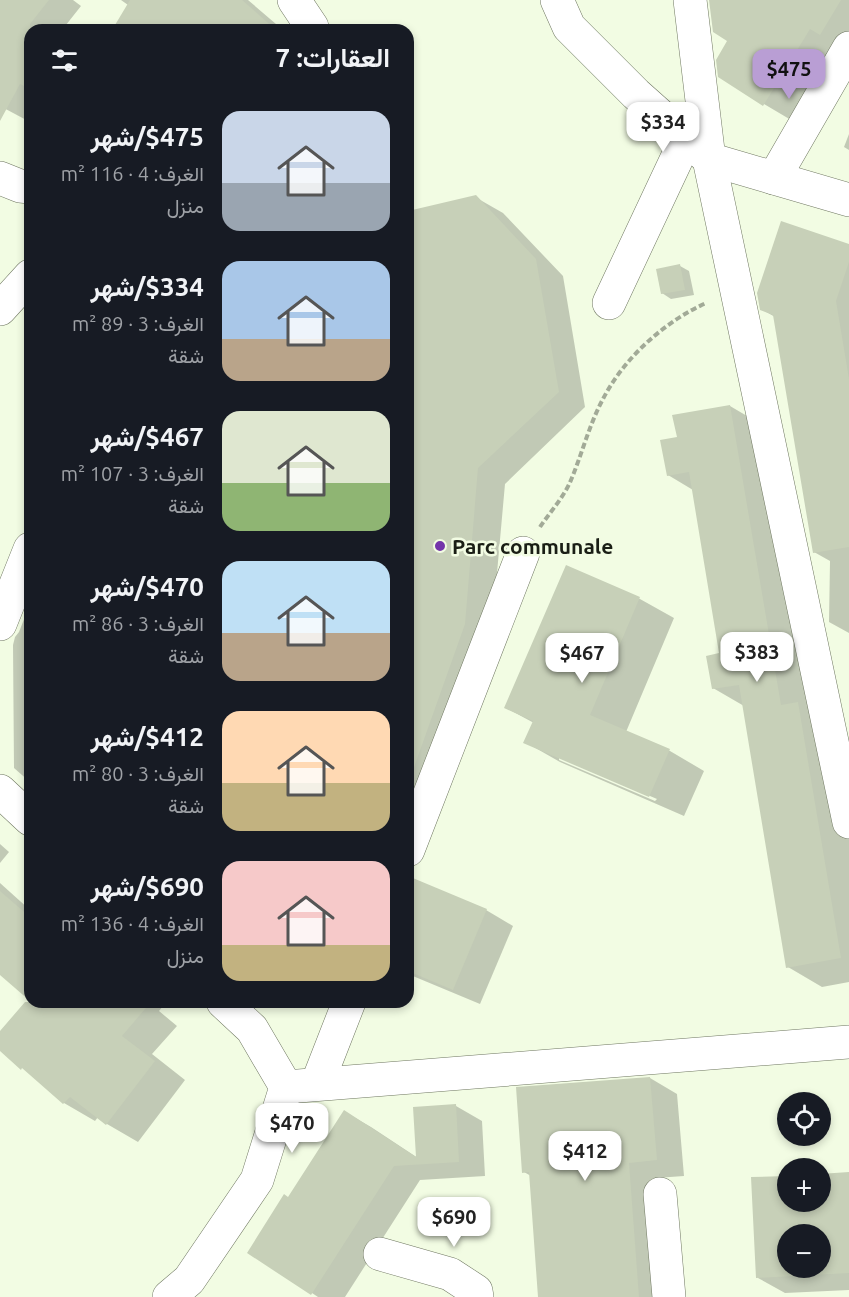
<!DOCTYPE html>
<html lang="ar">
<meta charset="utf-8">
<style>
body{margin:0;font-family:Ubuntu,Vazirmatn,sans-serif;background:#242831;color:#f1f3f6;direction:rtl;height:100vh;display:flex;flex-direction:column;font-size:22px;white-space:nowrap}
*{box-sizing:border-box;margin:0}
p{font-size:20px;color:#9ea1a6}
.icon{flex:none;width:33px;height:33px;fill:none;stroke:currentColor;stroke-width:2;stroke-linecap:round;stroke-linejoin:round}
.map{position:relative;flex:1;overflow:hidden;direction:ltr}
.details{position:absolute;left:24px;top:24px;width:390px;height:984px;display:flex;flex-direction:column;background:#171b24;border-radius:18px;box-shadow:0 3px 9px #0003;direction:rtl}
.details>*{flex:none}
.controls{position:absolute;left:777px;top:1092px;display:grid;gap:12px}
.controls a{display:grid;place-items:center;width:54px;height:54px;border-radius:50%;background:#171b24;box-shadow:0 3px 9px #0003;font-size:30px}
.price{position:absolute;translate:-50% -51px;padding:0 14px;border-radius:12px;background:#fff;color:#222;font-size:20px;line-height:39px;filter:drop-shadow(0 2px 3px #0008)}
.price::after{content:'';position:absolute;left:50%;top:36px;width:18px;height:14px;margin-left:-9px;background:inherit;clip-path:polygon(0 0,100% 0,50% 100%)}
.price.selected{background:#b99ed4;color:#111}
ul{padding:0;list-style:none}
li{display:flex;align-items:center;gap:18px;height:150px;padding:0 24px}
li span{display:grid;place-items:center;flex:none;width:168px;height:120px;border-radius:18px;color:#555}
li>.icon{margin-inline-start:auto}
span .icon{width:72px;height:72px;fill:#fffc;stroke-width:1}
li b{font-size:26px}
h2{display:flex;justify-content:space-between;align-items:center;height:72px;padding:0 24px;font-size:26px}
.map>svg:first-child{display:block}
.shadow{fill:#0003;fill-rule:evenodd}
.building{fill:#c7d0b8;fill-rule:evenodd}
.lines{fill:none;stroke-linecap:round;stroke-linejoin:round}
.minor-casing{stroke:#6f7761;stroke-width:34}
.path{stroke:#a2aa97;stroke-width:4;stroke-dasharray:6 3;stroke-linecap:butt}
.minor{stroke:#fff;stroke-width:33}
.poi-dot{fill:#7435aa;stroke:#f2fce3;stroke-width:2}
.labels{text-anchor:middle;dominant-baseline:central;stroke-width:5;stroke-linejoin:round;paint-order:stroke}
.poi-label{font-size:21px;font-weight:bold;fill:#1a1e15;stroke:#f2fce3;text-anchor:start}
</style>
<div class="map">
<svg width="849" height="1297" viewBox="0 0 849 1297">
<rect width="100%" height="100%" fill="#f2fce3"/>
<g class="shadow">
<path d="M 0,0 L 73,0 L 81,6 L 62,30 L 30,30 L 30,122 L 0,106 Z"/>
<path d="M 121,0 L 248,0 L 283,30 L 114,30 L 128,5 Z"/>
<path d="M 710,0 L 849,0 L 849,48 L 791,120 L 764,104 L 730,41 Z"/>
<path d="M 849,134 L 849,150 L 844,147 Z"/>
<path d="M 475,197 L 503,213 L 563,276 L 585,407 L 505,484 L 491,640 L 408,861 L 408,213 Z"/>
<path d="M 849,246 L 849,633 L 829,622 L 830,561 L 814,552 L 775,317 L 761,309 Z"/>
<path d="M 680,266 L 689,271 L 694,295 L 671,299 L 662,293 Z"/>
<path d="M 730,406 L 764,426 L 849,822 L 849,982 L 822,987 L 788,967 L 744,706 L 713,688 L 721,655 L 693,490 L 668,475 L 678,439 Z"/>
<path d="M 567,567 L 640,599 L 674,618 L 626,732 L 670,751 L 704,771 L 684,816 L 560,762 L 525,742 L 534,723 L 506,708 ZM 559,757 L 657,799 L 655,801 L 559,760 Z"/>
<path d="M 30,604 L 30,782 L 14,768 L 13,645 L 15,637 L 19,632 Z"/>
<path d="M 0,844 L 9,852 L 0,863 Z"/>
<path d="M 408,878 L 486,910 L 513,926 L 480,1004 L 408,974 Z"/>
<path d="M 0,883 L 30,910 L 30,999 L 0,973 Z"/>
<path d="M 33,1002 L 159,1002 L 163,1006 L 159,1011 L 177,1026 L 152,1054 L 185,1080 L 138,1142 L 107,1124 L 98,1117 L 95,1121 L 64,1103 L 46,1087 Z"/>
<path d="M 650,1078 L 677,1094 L 684,1176 L 656,1178 L 665,1297 L 540,1297 L 531,1176 L 524,1172 Z"/>
<path d="M 456,1106 L 482,1121 L 485,1176 L 420,1180 L 345,1297 L 318,1297 L 312,1293 L 289,1199 L 345,1112 L 371,1127 L 418,1158 Z"/>
<path d="M 849,1174 L 849,1290 L 785,1293 L 758,1278 L 788,1202 L 820,1202 ZM 788,1234 L 820,1234 L 820,1268 L 788,1268 Z"/>
</g>
<g class="building">
<path d="M 0,0 L 49,0 L 30,24 L 30,89 L 20,84 L 0,121 Z"/>
<path d="M 130,0 L 242,0 L 276,30 L 112,30 Z"/>
<path d="M 709,0 L 841,0 L 820,35 L 810,29 L 763,106 L 718,77 L 716,60 L 727,41 L 713,32 Z"/>
<path d="M 476,195 L 536,259 L 559,392 L 478,468 L 465,624 L 412,773 L 408,773 L 408,211 Z"/>
<path d="M 781,221 L 849,244 L 849,262 L 836,301 L 849,379 L 849,547 L 813,553 L 773,315 L 760,310 L 757,293 Z"/>
<path d="M 680,264 L 685,290 L 661,294 L 656,269 Z"/>
<path d="M 730,405 L 781,705 L 798,702 L 841,958 L 786,968 L 739,685 L 712,689 L 706,656 L 719,653 L 689,472 L 667,476 L 660,440 L 677,437 L 672,415 Z"/>
<path d="M 566,565 L 640,597 L 590,715 L 670,749 L 649,797 L 523,743 L 533,721 L 504,708 Z"/>
<path d="M 408,876 L 487,909 L 453,990 L 408,971 Z"/>
<path d="M 0,891 L 30,917 L 30,1001 L 0,975 Z"/>
<path d="M 25,1002 L 151,1002 L 122,1036 L 155,1061 L 106,1125 L 70,1097 L 63,1104 L 22,1068 L 21,1070 L 0,1051 L 0,1031 Z"/>
<path d="M 650,1077 L 657,1160 L 629,1163 L 639,1297 L 538,1297 L 529,1172 L 522,1173 L 516,1087 Z"/>
<path d="M 456,1104 L 459,1162 L 394,1166 L 311,1295 L 247,1253 L 284,1194 L 288,1197 L 344,1110 L 416,1157 L 413,1107 Z"/>
<path d="M 849,1172 L 849,1273 L 756,1278 L 751,1177 L 788,1176 L 788,1202 L 820,1202 L 820,1174 ZM 788,1234 L 820,1234 L 820,1268 L 788,1268 Z"/>
</g>
<g class="lines">
<g class="minor-casing">
<g id="minor">
<path d="M 294,0 L 312,27"/>
<path d="M 557,0 L 569,27 L 636,94 L 709,159 L 849,200"/>
<path d="M 690,0 L 709,159 L 849,822"/>
<path d="M 0,178 L 20,186 L 30,187"/>
<path d="M 774,178 L 849,48"/>
<path d="M 609,303 L 686,139"/>
<path d="M 0,309 L 30,276"/>
<path d="M 0,624 L 30,549"/>
<path d="M 0,791 L 30,819"/>
<path d="M 408,850 L 523,553"/>
<path d="M 317,1084 L 349,1002"/>
<path d="M 286,1087 L 849,1042"/>
<path d="M 660,1194 L 669,1297"/>
<path d="M 380,1254 L 450,1274 L 476,1291 L 477,1297"/>
<path d="M 169,1297 L 189,1280 L 257,1180 L 286,1087 L 252,1029 L 223,1002"/>
</g>
</g>
<path class="path" d="M 540,527 C 550,512 564,497 571,480 C 582,454 589,425 603,399 C 624,358 664,322 706,303"/>
<use href="#minor" class="minor"/>
</g>
<circle class="poi-dot" cx="440" cy="546" r="6"/>
<g class="labels">
<g class="poi-label">
<text x="452" y="546">Parc communale</text>
</g>
</g>
</svg>
<div class="controls">
<a><svg class="icon" aria-label="locate" viewBox="0 0 24 24"><circle cx="12" cy="12" r="6"/><path d="M12 2v4M12 18v4M2 12h4M18 12h4"/></svg></a>
<a>+</a>
<a>−</a>
</div>
<b class="price selected" style="left:789px;top:100px">$475</b>
<b class="price" style="left:663px;top:153px">$334</b>
<b class="price" style="left:757px;top:683px">$383</b>
<b class="price" style="left:582px;top:684px">$467</b>
<b class="price" style="left:292px;top:1154px">$470</b>
<b class="price" style="left:585px;top:1182px">$412</b>
<b class="price" style="left:454px;top:1248px">$690</b>
<section class="details">
<h2>العقارات: 7<svg class="icon" aria-label="filters" viewBox="0 0 24 24"><path d="M4 7h16M4 17h16"/><circle cx="9" cy="7" r="2"/><circle cx="15" cy="17" r="2"/></svg></h2>
<ul>
<li><span style="background:linear-gradient(#c9d6e8 60%,#9aa5b1 0)"><svg class="icon" aria-label="home" viewBox="0 0 24 24"><path d="M3 11l9-7 9 7M6 9v11h12V9"/></svg></span><div><b>$475/شهر</b><p>الغرف: 4 · 116 m²</p><p>منزل</p></div></li>
<li><span style="background:linear-gradient(#a9c7e8 65%,#b9a48a 0)"><svg class="icon" aria-label="home" viewBox="0 0 24 24"><path d="M3 11l9-7 9 7M6 9v11h12V9"/></svg></span><div><b>$334/شهر</b><p>الغرف: 3 · 89 m²</p><p>شقة</p></div></li>
<li><span style="background:linear-gradient(#dfe7d0 60%,#8fb573 0)"><svg class="icon" aria-label="home" viewBox="0 0 24 24"><path d="M3 11l9-7 9 7M6 9v11h12V9"/></svg></span><div><b>$467/شهر</b><p>الغرف: 3 · 107 m²</p><p>شقة</p></div></li>
<li><span style="background:linear-gradient(#bfe0f5 60%,#b9a48a 0)"><svg class="icon" aria-label="home" viewBox="0 0 24 24"><path d="M3 11l9-7 9 7M6 9v11h12V9"/></svg></span><div><b>$470/شهر</b><p>الغرف: 3 · 86 m²</p><p>شقة</p></div></li>
<li><span style="background:linear-gradient(#ffd9b3 60%,#c2b280 0)"><svg class="icon" aria-label="home" viewBox="0 0 24 24"><path d="M3 11l9-7 9 7M6 9v11h12V9"/></svg></span><div><b>$412/شهر</b><p>الغرف: 3 · 80 m²</p><p>شقة</p></div></li>
<li><span style="background:linear-gradient(#f6c9c9 70%,#c2b280 0)"><svg class="icon" aria-label="home" viewBox="0 0 24 24"><path d="M3 11l9-7 9 7M6 9v11h12V9"/></svg></span><div><b>$690/شهر</b><p>الغرف: 4 · 136 m²</p><p>منزل</p></div></li>
</ul>
</section>
</div>
